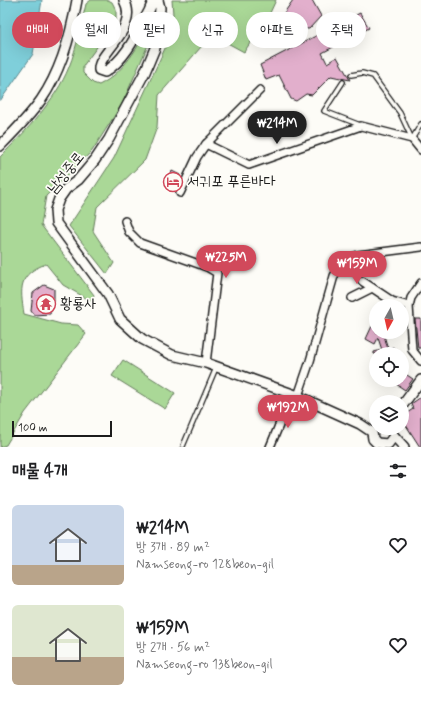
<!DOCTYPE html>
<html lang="ko">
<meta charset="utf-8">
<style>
body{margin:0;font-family:Mynerve,"Poor Story",sans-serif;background:#f2f2f2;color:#202124;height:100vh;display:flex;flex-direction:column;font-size:15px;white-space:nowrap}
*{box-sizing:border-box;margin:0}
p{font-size:13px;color:#757577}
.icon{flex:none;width:22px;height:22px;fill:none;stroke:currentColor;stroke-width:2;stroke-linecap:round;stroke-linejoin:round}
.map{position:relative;height:447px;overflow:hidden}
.sheet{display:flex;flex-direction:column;background:#fff;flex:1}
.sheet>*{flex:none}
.banner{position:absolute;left:12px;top:12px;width:397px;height:36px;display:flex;gap:8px}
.needle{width:26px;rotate:188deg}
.buttons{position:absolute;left:369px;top:299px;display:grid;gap:8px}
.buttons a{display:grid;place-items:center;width:40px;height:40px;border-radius:50%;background:#fff;box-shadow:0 4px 16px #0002;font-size:20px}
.scale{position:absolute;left:12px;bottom:10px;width:100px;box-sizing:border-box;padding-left:4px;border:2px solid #1c1c1c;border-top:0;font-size:11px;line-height:14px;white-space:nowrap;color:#1c1c1c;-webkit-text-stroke:3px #fdfcf7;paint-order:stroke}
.price{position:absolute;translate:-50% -34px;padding:0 9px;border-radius:14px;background:#d1495b;color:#fff;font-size:13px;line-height:26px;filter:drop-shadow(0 1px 2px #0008)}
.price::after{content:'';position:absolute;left:50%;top:24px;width:12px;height:9px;margin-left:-6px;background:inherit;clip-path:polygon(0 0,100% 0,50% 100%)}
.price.selected{background:#222;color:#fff}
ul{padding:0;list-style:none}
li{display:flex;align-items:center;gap:12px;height:100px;padding:0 12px}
li span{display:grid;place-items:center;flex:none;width:112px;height:80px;border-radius:6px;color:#555}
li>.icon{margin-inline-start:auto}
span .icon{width:48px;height:48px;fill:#fffc;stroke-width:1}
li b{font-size:17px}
h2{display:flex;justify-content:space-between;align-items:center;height:48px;padding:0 12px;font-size:17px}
.chip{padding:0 14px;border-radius:18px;background:#fff;box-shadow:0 4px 16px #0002;font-size:14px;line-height:36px}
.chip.selected{background:#d1495b;color:#fff}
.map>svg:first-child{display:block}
.green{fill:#aad897;stroke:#637a5a}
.water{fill:#7fcfda;stroke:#57878e}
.building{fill:#e2afcc;stroke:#1c1c1c}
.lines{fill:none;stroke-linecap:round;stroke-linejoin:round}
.lane-casing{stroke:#1c1c1c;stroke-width:6}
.street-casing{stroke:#1c1c1c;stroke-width:10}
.secondary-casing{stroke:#1c1c1c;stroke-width:12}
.lane{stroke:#fdfcf7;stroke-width:3.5}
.street{stroke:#fdfcf7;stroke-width:7}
.secondary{stroke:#fdfcf7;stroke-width:9}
.labels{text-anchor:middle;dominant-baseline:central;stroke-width:3.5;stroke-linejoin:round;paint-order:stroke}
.street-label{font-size:15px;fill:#1c1c1c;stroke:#fdfcf7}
.poi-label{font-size:15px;fill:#1c1c1c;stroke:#fdfcf7;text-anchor:start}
</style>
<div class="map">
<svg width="421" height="447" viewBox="0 0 421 447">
<rect width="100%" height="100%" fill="#fdfcf7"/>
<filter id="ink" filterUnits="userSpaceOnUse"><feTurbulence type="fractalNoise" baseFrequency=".025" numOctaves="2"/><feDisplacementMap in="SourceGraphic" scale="8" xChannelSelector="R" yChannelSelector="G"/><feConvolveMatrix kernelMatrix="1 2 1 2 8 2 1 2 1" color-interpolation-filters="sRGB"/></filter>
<g filter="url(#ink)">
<g class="green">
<path d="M 91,0 L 108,0 L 112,2 L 116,10 L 116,21 L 83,66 L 83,73 L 93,83 L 99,85 C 124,73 138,46 151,24 L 149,43 L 122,104 L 92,151 L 46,196 L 41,225 L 94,295 L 91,301 L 63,285 L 46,264 C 18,274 20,288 24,314 L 61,324 L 78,325 L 86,334 L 25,413 L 6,445 L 0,447 L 0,157 C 25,132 56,100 69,67 C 77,47 81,25 86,4 Z"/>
<path d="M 172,0 L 276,0 L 269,15 L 244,52 L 222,40 L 201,47 L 159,95 L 157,127 L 145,160 L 97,207 L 93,231 L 114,263 L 107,274 L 69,226 L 114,158 L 174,29 Z"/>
<path d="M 123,360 L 175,393 L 165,409 L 112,376 Z"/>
</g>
<path class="water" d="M 0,0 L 42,0 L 33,54 L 0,101 Z"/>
<g class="building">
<path d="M 293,0 L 312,0 L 321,16 L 309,29 L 294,28 L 284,13 Z"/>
<path d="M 360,13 L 369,28 L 322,53 L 327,63 L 337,57 L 350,80 L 331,76 L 312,95 L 306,94 L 296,101 L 291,99 L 279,75 L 266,80 L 260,65 Z"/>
<path d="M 172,171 L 180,175 L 179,178 L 181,179 L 176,190 L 166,185 Z"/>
<path d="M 44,285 L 54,289 L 54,302 L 50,314 L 34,315 L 31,311 L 33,293 Z"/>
<path d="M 415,319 L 421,319 L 421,348 L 418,348 Z"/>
<path d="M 372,326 L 376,328 L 376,332 L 383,332 L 388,349 L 393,347 L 394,353 L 374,354 L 374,352 L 382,350 L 378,338 L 375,344 L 366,339 Z"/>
<path d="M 404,373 L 413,379 L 405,390 L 396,384 L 399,380 L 402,380 L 402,376 Z"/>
<path d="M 421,397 L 421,447 L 420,447 L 402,419 L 405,417 L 404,415 L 413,409 L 411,404 Z"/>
</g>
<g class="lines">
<g class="lane-casing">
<g id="lane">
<path d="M 351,75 L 362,73 L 373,76 L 400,113 L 412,139"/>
<path d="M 343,82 L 324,111 L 360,125"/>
<path d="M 412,139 L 421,124"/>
<path d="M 183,446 L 216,368"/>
</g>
</g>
<g class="street-casing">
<g id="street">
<path d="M 206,144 L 260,90"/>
<path d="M 180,193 L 197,157 L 206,144 L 249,165 L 361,126 L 412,139 L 421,150"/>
<path d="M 125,221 L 129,232 L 140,243 L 207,267 L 217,273 L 206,363"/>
<path d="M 362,281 L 392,301 L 409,306"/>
<path d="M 421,283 L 411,298 L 409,306 L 412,350 L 421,361"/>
<path d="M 352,298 L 372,288"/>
<path d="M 298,396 L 310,361 L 334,276 C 340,265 346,259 358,255 L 421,247"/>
<path d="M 270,447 L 292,394"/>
</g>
</g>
<g class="secondary-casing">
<g id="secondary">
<path d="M 124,0 C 140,29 97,53 99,70 L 105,72 C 127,58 137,33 149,11 C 151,6 152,1 158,0 L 160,8 L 158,32 L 155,48 L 145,72 L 109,139 L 95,160 L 78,180 L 66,189 L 59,199 L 55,210 L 56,223 L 108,294 L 120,319 L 142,339 L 172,355 L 206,363 L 298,396 L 360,424 L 372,432 L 373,439 L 377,443 L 388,444 L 394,436"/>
<path d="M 0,146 C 14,132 29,117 41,100 C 61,71 71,35 77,0"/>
<path d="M 402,406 L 421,380"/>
<path d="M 394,436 L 404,447"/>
</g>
</g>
<use href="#lane" class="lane"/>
<use href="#street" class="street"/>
<use href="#secondary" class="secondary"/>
</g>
</g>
<defs>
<g id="hotel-ring" transform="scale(1)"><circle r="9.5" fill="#fdfcf7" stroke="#d1495b" stroke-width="1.5"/><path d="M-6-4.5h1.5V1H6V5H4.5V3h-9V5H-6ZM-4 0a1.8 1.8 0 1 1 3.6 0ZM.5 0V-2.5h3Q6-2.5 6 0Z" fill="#d1495b"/></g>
<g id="temple-ring" transform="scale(1)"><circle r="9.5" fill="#fdfcf7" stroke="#d1495b" stroke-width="1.5"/><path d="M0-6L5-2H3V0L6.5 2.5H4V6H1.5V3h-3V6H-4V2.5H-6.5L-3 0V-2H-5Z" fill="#d1495b"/></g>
</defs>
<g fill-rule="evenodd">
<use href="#hotel-ring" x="173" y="182"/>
<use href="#temple-ring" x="46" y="304"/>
</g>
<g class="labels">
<g class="street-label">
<text transform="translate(66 173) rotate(-51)">남성중로</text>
</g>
<g class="poi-label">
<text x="187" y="182">서귀포 푸른바다</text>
<text x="60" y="304">황룡사</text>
</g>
</g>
</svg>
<div class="buttons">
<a><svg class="needle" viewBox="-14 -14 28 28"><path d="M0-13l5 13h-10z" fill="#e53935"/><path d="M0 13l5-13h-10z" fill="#757577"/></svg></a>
<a><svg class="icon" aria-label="locate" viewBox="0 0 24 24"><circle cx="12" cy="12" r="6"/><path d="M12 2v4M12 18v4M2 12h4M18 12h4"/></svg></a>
<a><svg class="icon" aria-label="layers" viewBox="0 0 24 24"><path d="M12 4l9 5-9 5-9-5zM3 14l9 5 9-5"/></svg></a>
</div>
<div class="scale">100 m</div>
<b class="price selected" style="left:277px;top:145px">₩214M</b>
<b class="price" style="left:226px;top:279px">₩225M</b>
<b class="price" style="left:357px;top:285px">₩159M</b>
<b class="price" style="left:288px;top:429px">₩192M</b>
<div class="banner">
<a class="chip selected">매매</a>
<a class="chip">월세</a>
<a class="chip">필터</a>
<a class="chip">신규</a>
<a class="chip">아파트</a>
<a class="chip">주택</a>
</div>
</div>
<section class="sheet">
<h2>매물 4개<svg class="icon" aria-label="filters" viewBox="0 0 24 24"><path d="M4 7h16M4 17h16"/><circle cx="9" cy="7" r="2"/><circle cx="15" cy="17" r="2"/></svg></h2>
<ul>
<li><span style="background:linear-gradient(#c9d6e8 75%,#b9a48a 0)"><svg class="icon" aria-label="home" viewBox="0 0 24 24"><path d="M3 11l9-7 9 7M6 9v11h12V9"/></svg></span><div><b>₩214M</b><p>방 3개 · 89 m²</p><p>Namseong-ro 128beon-gil</p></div><svg class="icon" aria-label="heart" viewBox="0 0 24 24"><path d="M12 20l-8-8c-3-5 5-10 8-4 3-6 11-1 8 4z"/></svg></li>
<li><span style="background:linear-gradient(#dfe7d0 65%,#b9a48a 0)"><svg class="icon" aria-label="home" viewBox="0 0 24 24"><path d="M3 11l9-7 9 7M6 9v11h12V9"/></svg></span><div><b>₩159M</b><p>방 2개 · 56 m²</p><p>Namseong-ro 138beon-gil</p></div><svg class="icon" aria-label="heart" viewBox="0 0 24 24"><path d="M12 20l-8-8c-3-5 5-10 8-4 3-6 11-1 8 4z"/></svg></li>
</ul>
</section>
